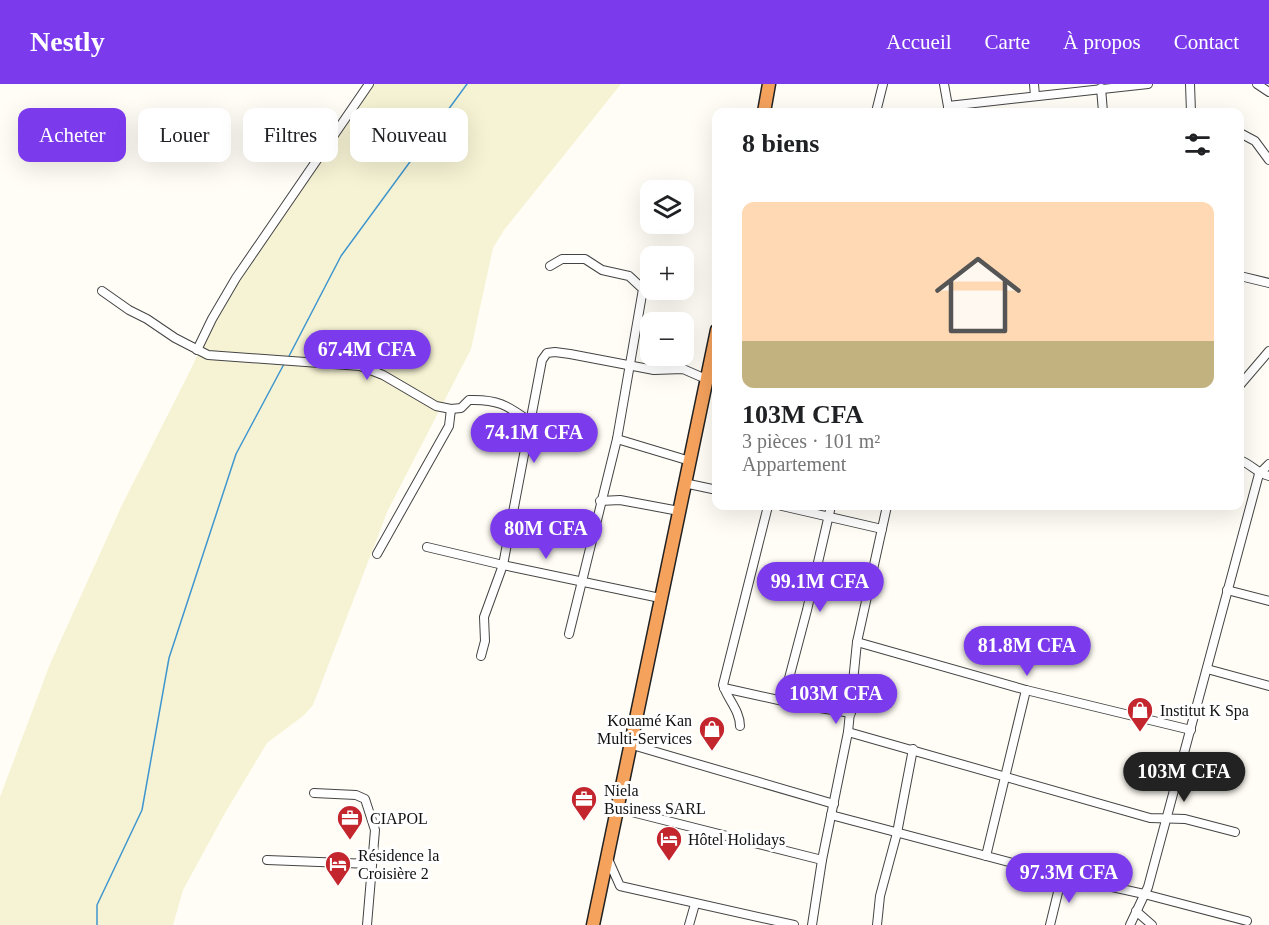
<!DOCTYPE html>
<html lang="fr">
<meta charset="utf-8">
<style>
body{margin:0;font-family:"Times New Roman",serif;background:#f6f6f6;color:#202124;height:100vh;display:flex;flex-direction:column;font-size:22px;white-space:nowrap}
*{box-sizing:border-box;margin:0}
p{font-size:20px;color:#757577}
.icon{flex:none;width:33px;height:33px;fill:none;stroke:currentColor;stroke-width:2;stroke-linecap:round;stroke-linejoin:round}
.map{position:relative;flex:1;overflow:hidden}
.details{position:absolute;left:712px;top:24px;width:532px;height:402px;display:flex;flex-direction:column;background:#fff;border-radius:12px;box-shadow:0 6px 24px #0002}
.details>*{flex:none}
.guide{position:absolute;left:18px;top:24px;width:570px;height:54px;display:flex;gap:12px}
.buttons{position:absolute;left:640px;top:96px;display:grid;gap:12px}
.buttons a{display:grid;place-items:center;width:54px;height:54px;border-radius:12px;background:#fff;box-shadow:0 6px 24px #0002;font-size:30px}
.price{position:absolute;translate:-50% -51px;padding:0 14px;border-radius:21px;background:#7c3aed;color:#fff;font-size:20px;line-height:39px;filter:drop-shadow(0 2px 3px #0008)}
.price::after{content:'';position:absolute;left:50%;top:36px;width:18px;height:14px;margin-left:-9px;background:inherit;clip-path:polygon(0 0,100% 0,50% 100%)}
.price.on{background:#222;color:#fff}
ul{padding:0;list-style:none}
li{display:grid;align-content:center;gap:12px;height:318px;padding:0 30px}
li span{display:grid;place-items:center;height:186px;border-radius:12px;color:#555}
li>.icon{margin-inline-start:auto}
span .icon{width:108px;height:108px;fill:#fffc;stroke-width:1}
li b{font-size:26px}
h2{display:flex;justify-content:space-between;align-items:center;height:72px;padding:0 30px;font-size:26px}
.tag{padding:0 21px;border-radius:12px;background:#fff;box-shadow:0 6px 24px #0002;font-size:21px;line-height:54px}
.tag.on{background:#7c3aed;color:#fff}
header{display:flex;align-items:center;gap:36px;box-sizing:border-box;height:84px;padding:0 30px;background:#7c3aed;color:#fff}
header strong{font-size:28px}
nav{display:flex;gap:33px;margin-inline-start:auto;font-size:21px}
.map>svg:first-child{display:block}
.farmland{fill:#f6f3d4}
.lines{fill:none;stroke-linecap:round;stroke-linejoin:round}
.stream{stroke:#3f96cf;stroke-width:1.5}
.minor-casing{stroke:#444;stroke-width:10}
.highway-casing{stroke:#222;stroke-width:15}
.minor{stroke:#fff;stroke-width:8}
.highway{stroke:#f5a25d;stroke-width:12}
.labels{text-anchor:middle;dominant-baseline:central;stroke-width:6;stroke-linejoin:round;paint-order:stroke}
.poi-label{font-size:16px;fill:#111;stroke:#fff;text-anchor:start}
</style>
<header>
<strong>Nestly</strong>
<nav><a>Accueil</a><a>Carte</a><a>À propos</a><a>Contact</a></nav>
</header>
<div class="map">
<svg width="1269" height="841" viewBox="0 0 1269 841">
<rect width="100%" height="100%" fill="#fffdf5"/>
<path class="farmland" d="M 373,0 L 621,0 L 504,146 L 493,164 L 471,265 L 388,426 L 313,621 L 303,632 L 267,659 L 225,729 L 183,806 L 173,841 L 0,841 L 0,713 L 50,580 L 122,421 L 189,289 L 216,232 Z"/>
<g class="lines">
<g class="stream">
<path d="M 288,274 L 341,172 L 467,0"/>
<path d="M 97,841 L 97,821 L 142,726 L 169,574 L 236,370 L 284,280"/>
</g>
<g class="minor-casing">
<g id="minor">
<path d="M 944,0 L 949,28"/>
<path d="M 1034,0 L 1035,12"/>
<path d="M 1190,0 L 1191,28"/>
<path d="M 1257,0 L 1269,8"/>
<path d="M 1101,4 L 1103,28"/>
<path d="M 948,22 L 1148,0"/>
<path d="M 876,28 L 883,0"/>
<path d="M 1240,49 L 1255,57 L 1269,76"/>
<path d="M 550,182 L 562,175 L 585,175 L 602,186 L 629,192 L 643,205 L 617,355 L 569,550"/>
<path d="M 1240,192 L 1269,199"/>
<path d="M 102,207 L 129,226 L 147,235 L 175,254 L 208,271 L 360,282 L 383,291 L 436,322 L 451,325 L 461,324 L 469,316 C 497,315 507,321 529,337"/>
<path d="M 197,266 L 212,235 L 236,194 L 369,0"/>
<path d="M 1240,301 L 1269,267"/>
<path d="M 617,355 L 690,377"/>
<path d="M 1240,376 C 1252,381 1257,389 1269,392"/>
<path d="M 684,399 L 717,406"/>
<path d="M 600,417 L 620,416 L 679,427"/>
<path d="M 782,422 L 882,445"/>
<path d="M 427,463 L 503,481 L 660,514"/>
<path d="M 377,470 L 449,342 L 451,325"/>
<path d="M 1227,506 L 1269,517"/>
<path d="M 857,558 L 1026,606 L 1191,646"/>
<path d="M 481,572 L 485,557 L 484,533 L 503,481 L 542,276 L 547,269 L 555,268 L 570,270 L 654,286 L 683,285 L 706,295"/>
<path d="M 1207,585 L 1269,602"/>
<path d="M 724,604 L 801,621 L 851,629"/>
<path d="M 783,617 L 807,526 L 831,422"/>
<path d="M 740,642 C 740,627 728,616 723,601 L 768,422"/>
<path d="M 848,648 L 1150,734 L 1185,735 L 1235,748"/>
<path d="M 629,660 L 834,720"/>
<path d="M 314,709 L 356,711 L 365,715 L 375,746 L 367,841"/>
<path d="M 616,724 L 822,776"/>
<path d="M 831,731 L 1062,792 L 1144,810 L 1247,837"/>
<path d="M 986,772 L 1026,606"/>
<path d="M 608,775 L 620,802 L 794,841"/>
<path d="M 267,776 L 371,780"/>
<path d="M 1136,827 L 1152,841"/>
<path d="M 689,841 L 695,820"/>
<path d="M 812,841 L 822,776 L 848,648 L 857,558 L 887,422"/>
<path d="M 877,841 L 880,812 L 897,749 L 913,665"/>
<path d="M 1050,841 L 1062,792"/>
<path d="M 1130,841 L 1148,803 L 1259,390 L 1269,380"/>
</g>
</g>
<g class="highway-casing">
<g id="highway">
<path d="M 764,28 L 769,0"/>
<path d="M 593,841 L 717,246"/>
</g>
</g>
<use href="#minor" class="minor"/>
<use href="#highway" class="highway"/>
</g>
<defs>
<g id="shop-pin" transform="scale(1.35)"><path d="M0 17L-7.5 6A9.5 9.5 0 1 1 7.5 6Z" fill="#c4262e" stroke="#fff"/><path d="M-5-2.5h2.3a2.7 3.5 0 0 1 5.4 0H5L5.5 6h-11ZM-1.5-2.5h3a1.5 2.3 0 0 0-3 0Z" fill="#fff"/></g>
<g id="office-pin" transform="scale(1.35)"><path d="M0 17L-7.5 6A9.5 9.5 0 1 1 7.5 6Z" fill="#c4262e" stroke="#fff"/><path d="M-6-3h4V-5.5h4V-3h4V5H-6ZM-1-4.5V-3h2v-1.5ZM-6 0V1H6V0Z" fill="#fff"/></g>
<g id="hotel-pin" transform="scale(1.35)"><path d="M0 17L-7.5 6A9.5 9.5 0 1 1 7.5 6Z" fill="#c4262e" stroke="#fff"/><path d="M-6-4.5h1.5V1H6V5H4.5V3h-9V5H-6ZM-4 0a1.8 1.8 0 1 1 3.6 0ZM.5 0V-2.5h3Q6-2.5 6 0Z" fill="#fff"/></g>
</defs>
<g fill-rule="evenodd">
<use href="#shop-pin" x="1140" y="626"/>
<use href="#shop-pin" x="712" y="645"/>
<use href="#office-pin" x="584" y="715"/>
<use href="#office-pin" x="350" y="734"/>
<use href="#hotel-pin" x="669" y="755"/>
<use href="#hotel-pin" x="338" y="780"/>
</g>
<g class="labels">
<g class="poi-label">
<text x="1160" y="626">Institut K Spa</text>
<text x="692" y="636" text-anchor="end">Kouamé Kan<tspan x="692" dy="18">Multi-Services</tspan></text>
<text x="604" y="706">Niela<tspan x="604" dy="18">Business SARL</tspan></text>
<text x="370" y="734">CIAPOL</text>
<text x="688" y="755">Hôtel Holidays</text>
<text x="358" y="771">Résidence la<tspan x="358" dy="18">Croisière 2</tspan></text>
</g>
</g>
</svg>
<div class="buttons">
<a><svg class="icon" aria-label="layers" viewBox="0 0 24 24"><path d="M12 4l9 5-9 5-9-5zM3 14l9 5 9-5"/></svg></a>
<a>+</a>
<a>−</a>
</div>
<b class="price" style="left:367px;top:297px">67.4M CFA</b>
<b class="price" style="left:534px;top:380px">74.1M CFA</b>
<b class="price" style="left:546px;top:476px">80M CFA</b>
<b class="price" style="left:820px;top:529px">99.1M CFA</b>
<b class="price" style="left:1027px;top:593px">81.8M CFA</b>
<b class="price" style="left:836px;top:641px">103M CFA</b>
<b class="price on" style="left:1184px;top:719px">103M CFA</b>
<b class="price" style="left:1069px;top:820px">97.3M CFA</b>
<div class="guide">
<a class="tag on">Acheter</a>
<a class="tag">Louer</a>
<a class="tag">Filtres</a>
<a class="tag">Nouveau</a>
</div>
<section class="details">
<h2>8 biens<svg class="icon" aria-label="filters" viewBox="0 0 24 24"><path d="M4 7h16M4 17h16"/><circle cx="9" cy="7" r="2"/><circle cx="15" cy="17" r="2"/></svg></h2>
<ul>
<li><span style="background:linear-gradient(#ffd9b3 75%,#c2b280 0)"><svg class="icon" aria-label="home" viewBox="0 0 24 24"><path d="M3 11l9-7 9 7M6 9v11h12V9"/></svg></span><div><b>103M CFA</b><p>3 pièces · 101 m²</p><p>Appartement</p></div></li>
</ul>
</section>
</div>
